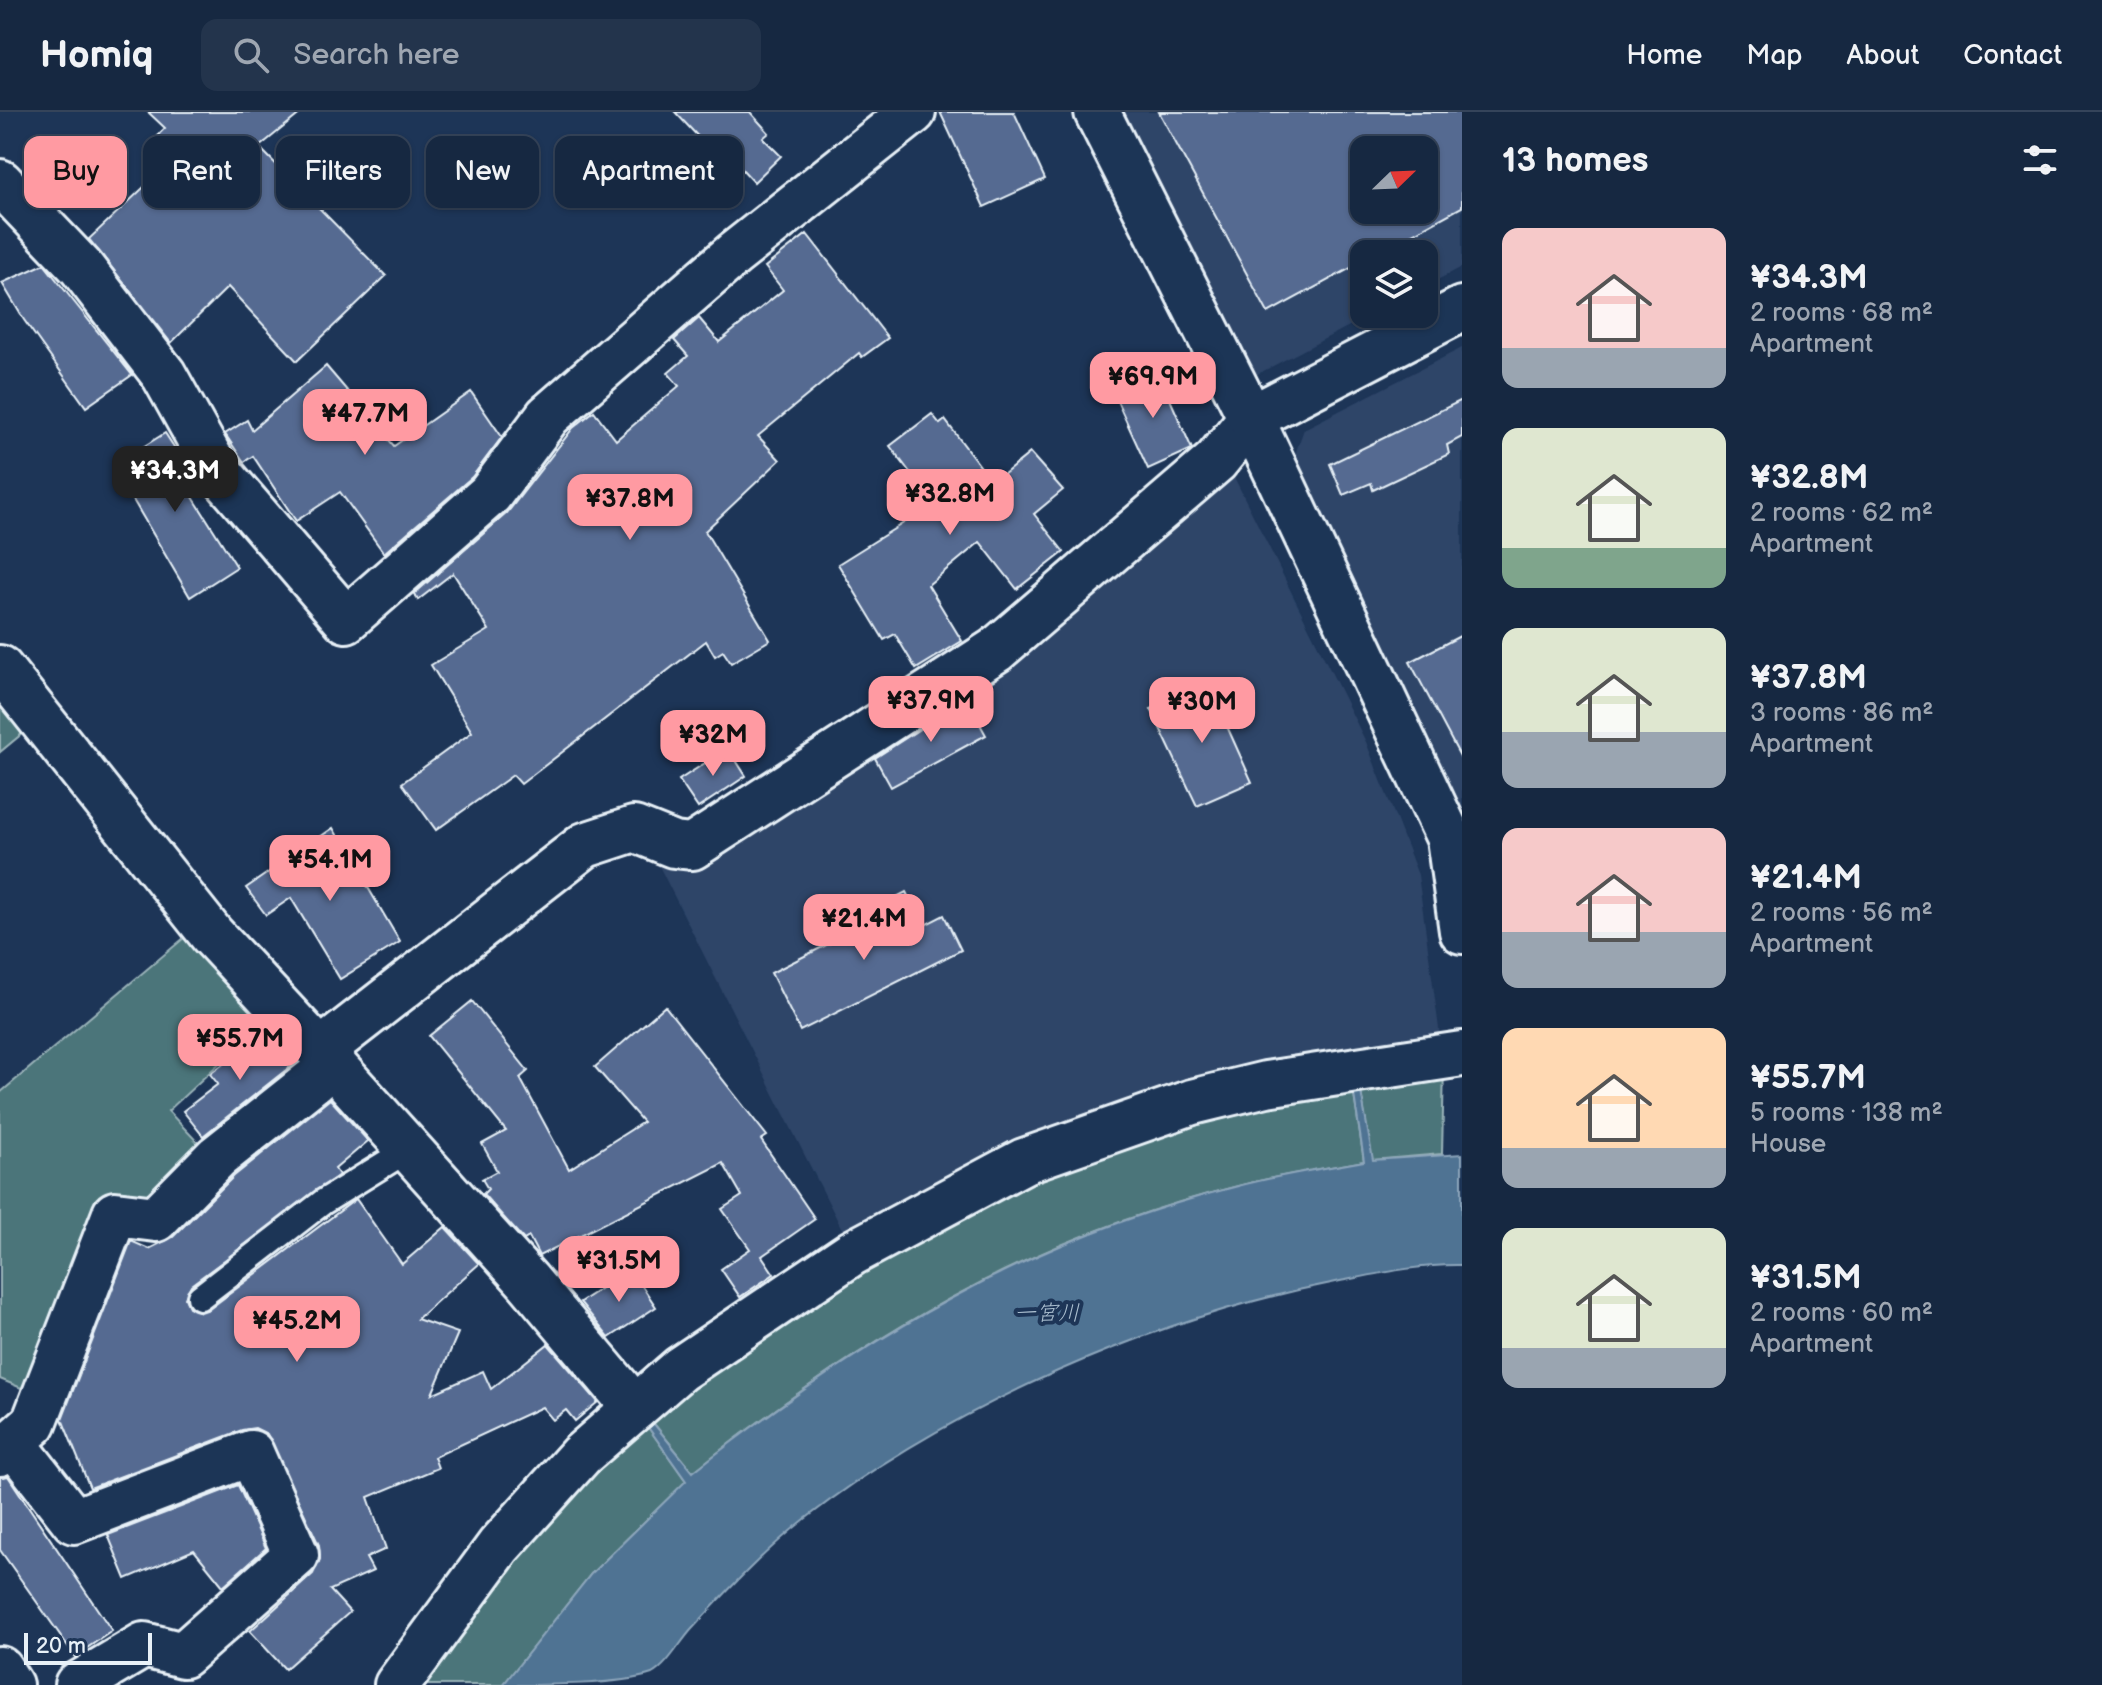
<!DOCTYPE html>
<meta charset="utf-8">
<style>
body{margin:0;font-family:"Balsamiq Sans","Klee One",sans-serif;background:#23344c;color:#f1f3f6;height:100vh;display:flex;flex-direction:column;font-size:30px;white-space:nowrap}
*{box-sizing:border-box;margin:0}
p{font-size:26px;color:#9ea6b1}
.icon{flex:none;width:44px;height:44px;fill:none;stroke:currentColor;stroke-width:2;stroke-linecap:round;stroke-linejoin:round}
.map{position:relative;flex:1;overflow:hidden}
.sheet{display:flex;flex-direction:column;background:#162841;width:640px}
.sheet>*{flex:none}
.top-card{position:absolute;left:24px;top:24px;width:760px;height:72px;display:flex;gap:16px}
.needle{width:52px;rotate:67deg}
.tools{position:absolute;left:1350px;top:24px;display:grid;gap:16px}
.tools a{display:grid;place-items:center;width:88px;height:88px;border-radius:16px;background:#162841;box-shadow:0 2px 6px #0004,0 0 0 2px #35445a;font-size:40px}
.scale{position:absolute;left:24px;bottom:20px;width:128px;box-sizing:border-box;padding-left:8px;border:4px solid #e8f1f8;border-top:0;font-size:22px;line-height:28px;white-space:nowrap;color:#e8f1f8;-webkit-text-stroke:6px #1d3557;paint-order:stroke}
.price{position:absolute;translate:-50% -68px;padding:0 18px;border-radius:16px;background:#ff9aa2;color:#111;font-size:26px;line-height:52px;filter:drop-shadow(0 2px 4px #0008)}
.price::after{content:'';position:absolute;left:50%;top:48px;width:24px;height:18px;margin-left:-12px;background:inherit;clip-path:polygon(0 0,100% 0,50% 100%)}
.price.current{background:#222;color:#fff}
ul{padding:0;list-style:none}
li{display:flex;align-items:center;gap:24px;height:200px;padding:0 40px}
li span{display:grid;place-items:center;flex:none;width:224px;height:160px;border-radius:16px;color:#555}
li>.icon{margin-inline-start:auto}
span .icon{width:96px;height:96px;fill:#fffc;stroke-width:1}
li b{font-size:34px}
h2{display:flex;justify-content:space-between;align-items:center;height:96px;padding:0 40px;font-size:34px}
.tag{padding:0 28px;border-radius:16px;background:#162841;box-shadow:0 2px 6px #0004,0 0 0 2px #35445a;font-size:28px;line-height:72px}
.tag.current{background:#ff9aa2;color:#111}
header{display:flex;align-items:center;gap:48px;box-sizing:border-box;height:112px;padding:0 40px;background:#162841;border-bottom:2px solid #35445a}
header strong{font-size:38px}
nav{display:flex;gap:44px;margin-inline-start:auto;font-size:28px}
.search{width:560px;height:72px;background:#23344c;display:flex;align-items:center;gap:20px;box-sizing:border-box;padding:0 28px;border-radius:16px;color:#9ea6b1;font-size:30px}
main{display:flex;flex:1;min-height:0}
.map>svg:first-child{display:block}
.built{fill:#2e4568;fill-rule:evenodd}
.green{fill:#4c757a;stroke:#9ab3b9;stroke-width:2}
.water{fill:#4f7393;stroke:#8ca5bb;stroke-width:2}
.building{fill:#546a91;stroke:#e8f1f8;stroke-width:2;fill-rule:evenodd}
.lines{fill:none;stroke-linecap:round;stroke-linejoin:round}
.lane-casing{stroke:#e8f1f8;stroke-width:30}
.street-casing{stroke:#e8f1f8;stroke-width:50}
.secondary-casing{stroke:#e8f1f8;stroke-width:50}
.lane{stroke:#1d3557;stroke-width:24}
.street{stroke:#1d3557;stroke-width:44}
.secondary{stroke:#1d3557;stroke-width:44}
.labels{text-anchor:middle;dominant-baseline:central;stroke-width:8;stroke-linejoin:round;paint-order:stroke}
.water-label{font-size:22px;font-style:italic;fill:#abbfd0;stroke:#1d3557}
</style>
<header>
<strong>Homiq</strong>
<div class="search"><svg class="icon" aria-label="search" viewBox="0 0 24 24"><circle cx="10" cy="10" r="6"/><path d="M15 15l6 6"/></svg>Search here</div>
<nav><a>Home</a><a>Map</a><a>About</a><a>Contact</a></nav>
</header>
<main>
<div class="map">
<svg width="1462" height="1573" viewBox="0 0 1462 1573">
<rect width="100%" height="100%" fill="#1d3557"/>
<filter id="ink" filterUnits="userSpaceOnUse"><feTurbulence type="fractalNoise" baseFrequency=".0125" numOctaves="2"/><feDisplacementMap in="SourceGraphic" scale="16" xChannelSelector="R" yChannelSelector="G"/><feConvolveMatrix kernelMatrix="1 2 1 2 8 2 1 2 1" color-interpolation-filters="sRGB"/></filter>
<g filter="url(#ink)">
<g class="built">
<path d="M 1121,0 L 1462,0 L 1462,155 L 1424,175 L 1424,142 L 1364,142 L 1364,202 L 1372,202 L 1250,266 ZM 1364,38 L 1424,38 L 1424,98 L 1364,98 Z"/>
<path d="M 1462,236 L 1462,710 L 1432,630 L 1293,348 L 1304,317 Z"/>
<path d="M 1225,362 L 1233,363 L 1366,630 L 1418,763 L 1440,924 L 846,1125 L 648,732 L 688,749 Z"/>
</g>
<g class="green">
<path d="M 0,578 L 29,616 L 0,640 Z"/>
<path d="M 191,820 L 270,904 L 168,999 L 205,1038 L 152,1095 L 107,1092 L 33,1281 L 0,1267 L 0,981 Z"/>
<path d="M 1444,954 L 1442,1042 L 1372,1048 L 1360,974 Z"/>
<path d="M 1353,976 L 1364,1049 C 1322,1057 1280,1063 1238,1074 C 1028,1126 861,1227 693,1360 L 650,1307 L 730,1236 L 860,1153 L 1085,1039 L 1230,994 Z"/>
<path d="M 645,1311 L 686,1369 L 591,1462 L 503,1573 L 415,1573 L 558,1391 Z"/>
</g>
<path class="water" d="M 1360,974 L 1373,1048 L 1462,1042 L 1462,1153 C 1420,1152 1377,1162 1336,1170 C 1156,1205 950,1294 805,1407 C 764,1439 727,1479 692,1517 C 680,1530 668,1553 652,1562 C 619,1573 543,1573 503,1573 L 591,1462 L 686,1369 L 645,1311 L 650,1307 L 693,1360 C 862,1227 1028,1127 1238,1074 C 1279,1063 1322,1057 1364,1049 L 1353,976 Z"/>
<g class="building">
<path d="M 148,0 L 302,0 L 259,35 L 386,164 L 297,249 L 228,175 L 171,231 L 89,127 L 179,42 L 158,23 L 165,16 Z"/>
<path d="M 675,0 L 750,0 L 769,21 L 763,26 L 781,44 L 754,70 L 741,56 L 734,63 Z"/>
<path d="M 940,0 L 1014,0 L 1045,67 L 984,95 Z"/>
<path d="M 1159,0 L 1462,0 L 1462,95 L 1376,142 L 1364,142 L 1364,149 L 1268,201 ZM 1364,38 L 1424,38 L 1424,98 L 1364,98 Z"/>
<path d="M 807,122 L 888,226 L 862,245 L 859,241 L 758,324 L 780,348 L 705,419 L 770,528 L 731,551 L 723,539 L 715,544 L 706,529 L 521,672 L 513,663 L 436,718 L 402,671 L 472,620 L 431,553 L 489,518 L 453,461 L 418,488 L 414,482 L 507,401 L 573,316 L 594,299 L 616,328 L 679,274 L 668,261 L 688,244 L 674,228 L 699,206 L 719,230 L 783,178 L 765,155 Z"/>
<path d="M 44,152 L 132,263 L 86,295 L 24,208 L 2,171 Z"/>
<path d="M 326,254 L 394,334 L 471,280 L 502,325 L 472,365 L 384,441 L 340,380 L 296,409 L 253,344 L 244,350 L 225,322 L 247,308 L 252,318 Z"/>
<path d="M 1158,260 L 1192,337 L 1148,357 L 1113,280 Z"/>
<path d="M 1462,288 L 1462,325 L 1447,333 L 1449,342 L 1373,378 L 1371,371 L 1343,383 L 1330,352 Z"/>
<path d="M 932,302 L 940,312 L 945,308 L 993,371 L 1030,341 L 1063,378 L 1034,402 L 1064,440 L 1017,477 L 980,430 L 928,473 L 962,529 L 916,557 L 895,522 L 884,528 L 838,452 L 934,392 L 890,334 Z"/>
<path d="M 165,321 L 201,377 L 191,382 L 237,455 L 190,485 L 119,364 L 119,350 Z"/>
<path d="M 1462,523 L 1462,648 L 1410,550 Z"/>
<path d="M 1208,572 L 1252,670 L 1197,694 L 1151,597 Z"/>
<path d="M 966,587 L 986,623 L 891,675 L 875,646 Z"/>
<path d="M 728,636 L 746,664 L 698,696 L 679,668 Z"/>
<path d="M 333,716 L 400,830 L 340,867 L 291,786 L 266,803 L 246,776 Z"/>
<path d="M 906,780 L 923,814 L 944,803 L 961,838 L 800,919 L 771,861 L 870,811 L 865,801 Z"/>
<path d="M 472,889 L 528,959 L 520,966 L 569,1057 L 643,1010 L 595,955 L 665,894 L 767,1024 L 761,1028 L 815,1107 L 762,1144 L 774,1162 L 740,1185 L 721,1157 L 750,1137 L 722,1097 L 742,1084 L 723,1051 L 539,1144 L 529,1125 L 524,1128 L 483,1082 L 488,1077 L 482,1067 L 497,1059 L 482,1032 L 506,1019 L 429,924 Z"/>
<path d="M 267,919 L 296,950 L 203,1024 L 183,999 L 218,972 L 210,962 Z"/>
<path d="M 330,987 L 368,1029 L 335,1057 L 339,1063 L 191,1173 L 185,1186 L 189,1195 L 201,1200 L 209,1197 L 356,1087 L 402,1152 L 445,1115 L 479,1152 L 417,1207 L 458,1221 L 432,1282 L 483,1259 L 491,1277 L 548,1232 L 598,1290 L 575,1309 L 566,1298 L 553,1308 L 542,1295 L 434,1345 L 438,1356 L 368,1385 L 386,1437 L 366,1446 L 373,1459 L 330,1478 L 350,1500 L 285,1557 L 250,1519 L 313,1462 L 320,1447 L 319,1433 L 267,1322 L 255,1316 L 242,1318 L 90,1376 L 62,1307 L 131,1129 L 149,1137 L 173,1125 L 234,1064 Z"/>
<path d="M 631,1157 L 656,1195 L 609,1226 L 580,1190 Z"/>
<path d="M 8,1364 L 112,1519 L 75,1544 L 0,1438 L 0,1365 Z"/>
<path d="M 238,1373 L 266,1436 L 223,1474 L 194,1438 L 126,1467 L 108,1423 Z"/>
</g>
<g class="lines">
<g class="lane-casing">
<path id="lane" d="M 200,1185 L 323,1090 L 409,1037"/>
</g>
<g class="street-casing">
<g id="street">
<path d="M 0,70 L 81,155 L 164,263 L 215,355 L 346,508 L 490,382 L 548,304 L 734,142 L 913,0"/>
<path d="M 0,556 L 212,823 L 333,953 L 217,1045 L 156,1107 L 115,1102 L 34,1311 L 0,1341"/>
<path d="M 635,1296 L 528,1169 L 333,953 L 331,931 L 585,733 L 634,717 L 674,733 L 692,735 L 996,538 L 1216,349 L 1251,306"/>
<path d="M 14,1332 L 74,1409 L 251,1341 L 296,1443 L 183,1543 L 144,1533 L 77,1573"/>
<path d="M 0,1557 L 10,1573"/>
<path d="M 397,1573 L 499,1434 L 581,1343 L 680,1257 L 852,1141 L 1024,1049 L 1192,990 L 1266,972 L 1462,942"/>
</g>
</g>
<g class="secondary-casing">
<g id="secondary">
<path d="M 1097,0 L 1251,306 L 1449,726 L 1462,819"/>
<path d="M 1251,306 L 1462,197"/>
</g>
</g>
<use href="#lane" class="lane"/>
<use href="#street" class="street"/>
<use href="#secondary" class="secondary"/>
</g>
</g>
<g class="labels">
<g class="water-label">
<text x="1047" y="1201">一宮川</text>
</g>
</g>
</svg>
<div class="tools">
<a><svg class="needle" viewBox="-14 -14 28 28"><path d="M0-13l5 13h-10z" fill="#e53935"/><path d="M0 13l5-13h-10z" fill="#9ea6b1"/></svg></a>
<a><svg class="icon" aria-label="layers" viewBox="0 0 24 24"><path d="M12 4l9 5-9 5-9-5zM3 14l9 5 9-5"/></svg></a>
</div>
<div class="scale">20 m</div>
<b class="price" style="left:1153px;top:308px">¥69.9M</b>
<b class="price" style="left:365px;top:345px">¥47.7M</b>
<b class="price current" style="left:175px;top:402px">¥34.3M</b>
<b class="price" style="left:950px;top:425px">¥32.8M</b>
<b class="price" style="left:630px;top:430px">¥37.8M</b>
<b class="price" style="left:931px;top:632px">¥37.9M</b>
<b class="price" style="left:1202px;top:633px">¥30M</b>
<b class="price" style="left:713px;top:666px">¥32M</b>
<b class="price" style="left:330px;top:791px">¥54.1M</b>
<b class="price" style="left:864px;top:850px">¥21.4M</b>
<b class="price" style="left:240px;top:970px">¥55.7M</b>
<b class="price" style="left:619px;top:1192px">¥31.5M</b>
<b class="price" style="left:297px;top:1252px">¥45.2M</b>
<div class="top-card">
<a class="tag current">Buy</a>
<a class="tag">Rent</a>
<a class="tag">Filters</a>
<a class="tag">New</a>
<a class="tag">Apartment</a>
</div>
</div>
<section class="sheet">
<h2>13 homes<svg class="icon" aria-label="filters" viewBox="0 0 24 24"><path d="M4 7h16M4 17h16"/><circle cx="9" cy="7" r="2"/><circle cx="15" cy="17" r="2"/></svg></h2>
<ul>
<li><span style="background:linear-gradient(#f6c9c9 75%,#9aa5b1 0)"><svg class="icon" aria-label="home" viewBox="0 0 24 24"><path d="M3 11l9-7 9 7M6 9v11h12V9"/></svg></span><div><b>¥34.3M</b><p>2 rooms · 68 m²</p><p>Apartment</p></div></li>
<li><span style="background:linear-gradient(#dfe7d0 75%,#7fa58c 0)"><svg class="icon" aria-label="home" viewBox="0 0 24 24"><path d="M3 11l9-7 9 7M6 9v11h12V9"/></svg></span><div><b>¥32.8M</b><p>2 rooms · 62 m²</p><p>Apartment</p></div></li>
<li><span style="background:linear-gradient(#dfe7d0 65%,#9aa5b1 0)"><svg class="icon" aria-label="home" viewBox="0 0 24 24"><path d="M3 11l9-7 9 7M6 9v11h12V9"/></svg></span><div><b>¥37.8M</b><p>3 rooms · 86 m²</p><p>Apartment</p></div></li>
<li><span style="background:linear-gradient(#f6c9c9 65%,#9aa5b1 0)"><svg class="icon" aria-label="home" viewBox="0 0 24 24"><path d="M3 11l9-7 9 7M6 9v11h12V9"/></svg></span><div><b>¥21.4M</b><p>2 rooms · 56 m²</p><p>Apartment</p></div></li>
<li><span style="background:linear-gradient(#ffd9b3 75%,#9aa5b1 0)"><svg class="icon" aria-label="home" viewBox="0 0 24 24"><path d="M3 11l9-7 9 7M6 9v11h12V9"/></svg></span><div><b>¥55.7M</b><p>5 rooms · 138 m²</p><p>House</p></div></li>
<li><span style="background:linear-gradient(#dfe7d0 75%,#9aa5b1 0)"><svg class="icon" aria-label="home" viewBox="0 0 24 24"><path d="M3 11l9-7 9 7M6 9v11h12V9"/></svg></span><div><b>¥31.5M</b><p>2 rooms · 60 m²</p><p>Apartment</p></div></li>
</ul>
</section>
</main>
